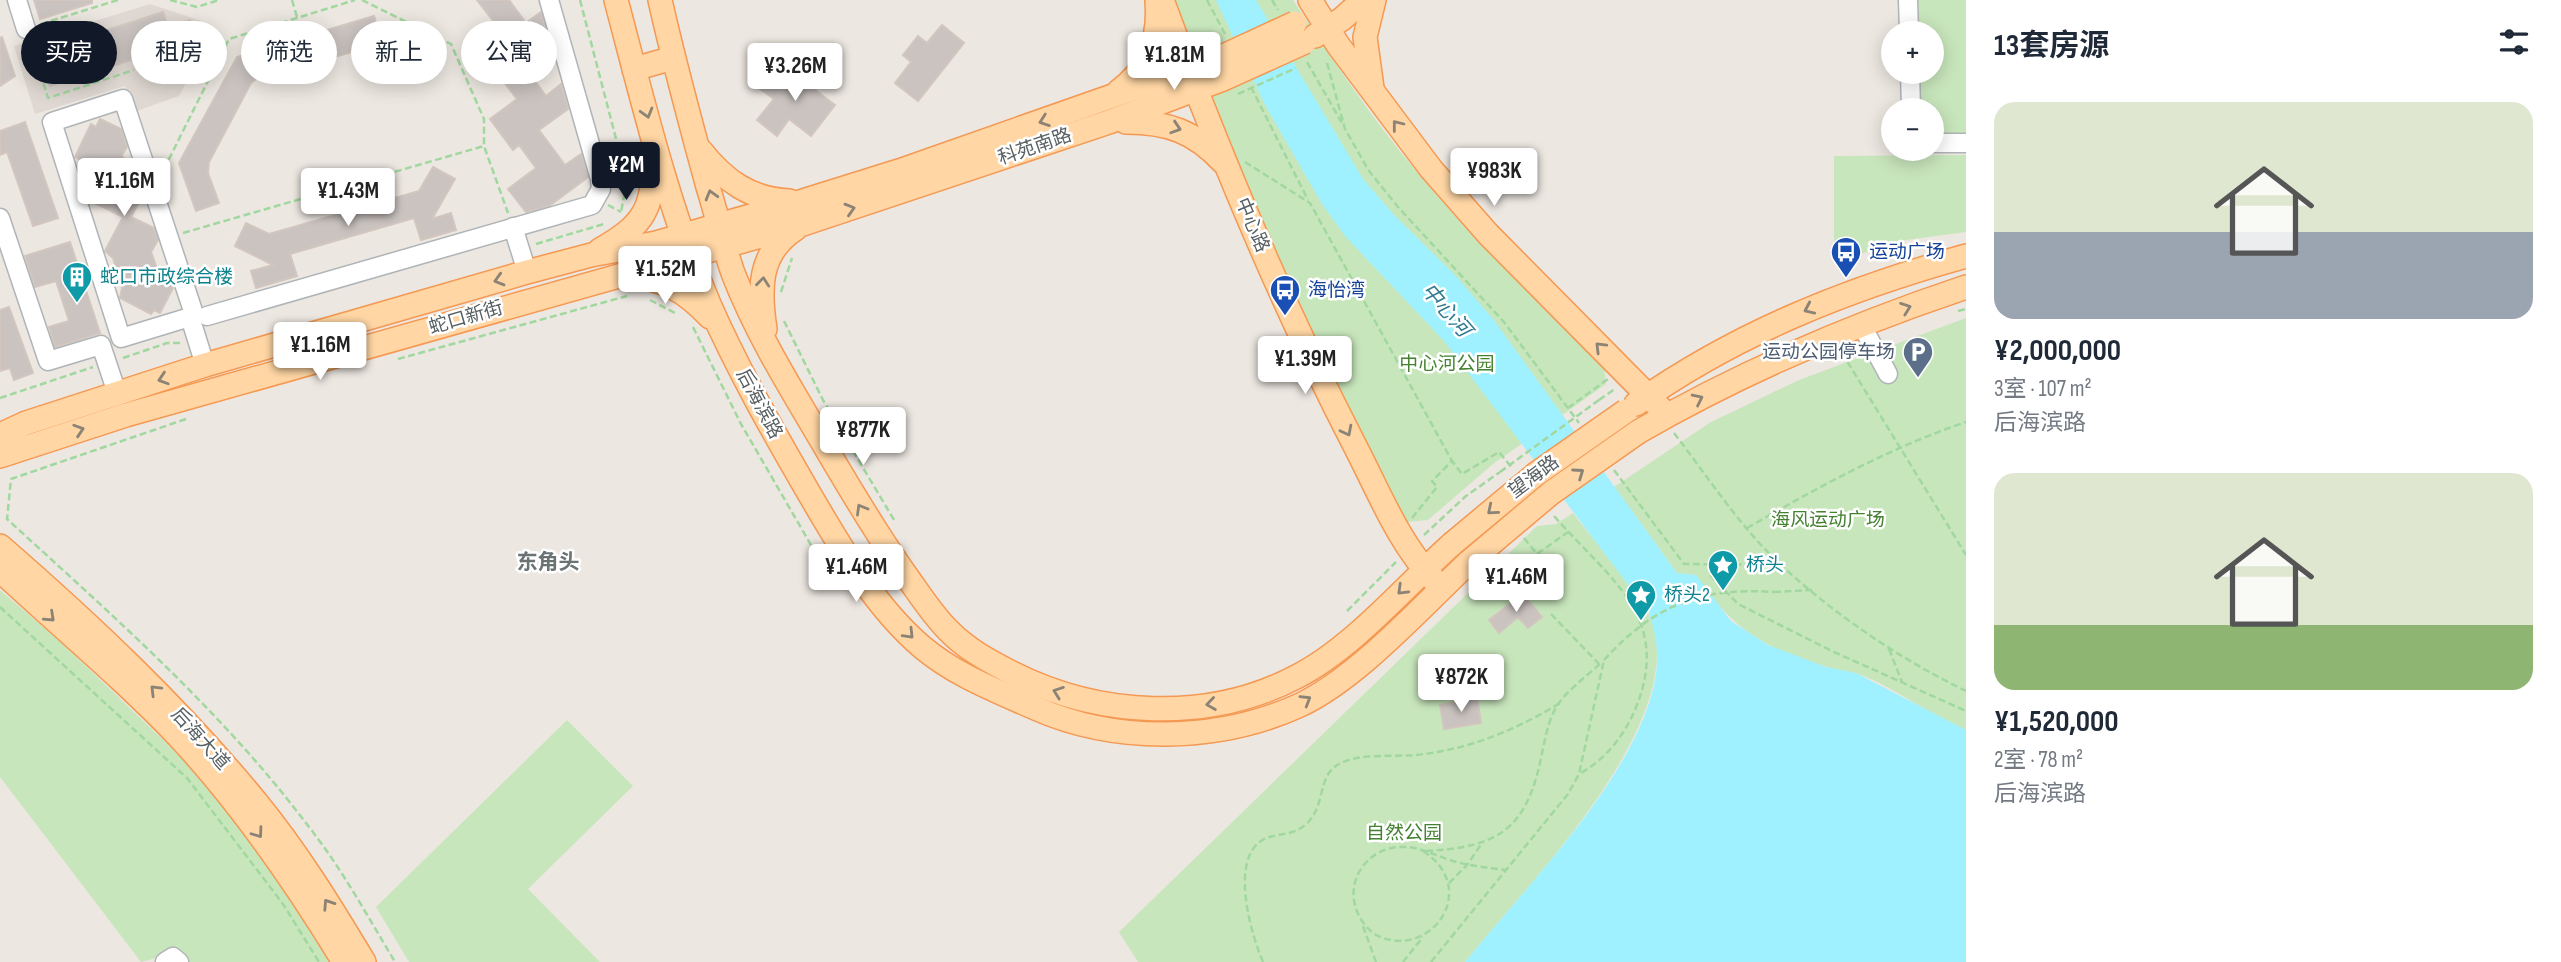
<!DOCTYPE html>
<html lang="zh">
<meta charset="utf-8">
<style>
body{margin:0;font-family:"Sofia Sans Condensed","Noto Sans SC",sans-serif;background:#f6f6f7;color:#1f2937;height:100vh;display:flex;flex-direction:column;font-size:26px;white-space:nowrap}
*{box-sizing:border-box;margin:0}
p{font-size:23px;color:#747a83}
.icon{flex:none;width:38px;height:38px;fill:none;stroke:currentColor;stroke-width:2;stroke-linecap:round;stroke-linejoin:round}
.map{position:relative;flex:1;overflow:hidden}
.drawer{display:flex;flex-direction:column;background:#fff;width:595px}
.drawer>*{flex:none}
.top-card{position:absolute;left:21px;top:21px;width:665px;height:63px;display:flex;gap:14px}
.tools{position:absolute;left:1881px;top:21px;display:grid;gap:14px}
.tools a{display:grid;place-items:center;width:63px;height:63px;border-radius:50%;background:#fff;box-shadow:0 4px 18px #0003;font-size:35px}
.price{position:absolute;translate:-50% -60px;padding:0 16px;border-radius:7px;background:#fff;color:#222;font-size:23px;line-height:46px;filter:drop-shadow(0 2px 4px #0008)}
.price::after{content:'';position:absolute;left:50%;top:42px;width:21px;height:16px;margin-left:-10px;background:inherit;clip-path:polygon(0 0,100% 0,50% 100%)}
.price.on{background:#111827;color:#fff}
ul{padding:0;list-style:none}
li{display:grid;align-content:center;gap:14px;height:371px;padding:0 28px}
li span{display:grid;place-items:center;height:217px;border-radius:21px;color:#555}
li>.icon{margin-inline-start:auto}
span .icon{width:126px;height:126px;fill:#fffc;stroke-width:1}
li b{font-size:30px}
h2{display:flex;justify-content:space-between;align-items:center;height:84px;padding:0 28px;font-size:30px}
.tag{padding:0 24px;border-radius:32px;background:#fff;box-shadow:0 4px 18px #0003;font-size:24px;line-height:63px}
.tag.on{background:#111827;color:#fff}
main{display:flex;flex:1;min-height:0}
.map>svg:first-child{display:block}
.education{fill:#dfd8d2}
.green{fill:#c8e6bc}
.water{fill:#9ff1ff}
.building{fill:#cac3c0;stroke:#d2c6bf;stroke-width:2}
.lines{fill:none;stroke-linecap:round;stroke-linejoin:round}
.minor-casing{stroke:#afb4b7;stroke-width:21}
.major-casing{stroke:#f59852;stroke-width:26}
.path{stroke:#a0d89f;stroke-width:2.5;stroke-dasharray:7 3.5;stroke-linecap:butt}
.minor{stroke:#fff;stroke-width:18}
.major{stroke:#ffd6a4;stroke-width:23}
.major-bridge-casing{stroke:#f59852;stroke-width:26;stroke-linecap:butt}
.path-bridge{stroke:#a0d89f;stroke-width:2.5;stroke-dasharray:7 3.5;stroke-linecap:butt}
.major-bridge{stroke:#ffd6a4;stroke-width:23}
.oneway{stroke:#8b8376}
.labels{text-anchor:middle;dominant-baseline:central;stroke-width:5;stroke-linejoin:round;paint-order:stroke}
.street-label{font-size:19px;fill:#596062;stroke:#fff}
.transit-label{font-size:19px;fill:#164399;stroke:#fff;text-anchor:start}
.culture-label{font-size:19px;fill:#0d838f;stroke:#fff;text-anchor:start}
.service-label{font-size:19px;fill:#4e5e75;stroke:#fff;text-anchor:end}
.park-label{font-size:19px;fill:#448231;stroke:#fff}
.water-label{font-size:21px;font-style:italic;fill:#307a8f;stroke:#fff}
.neighbourhood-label{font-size:21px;font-weight:bold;fill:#6a7274;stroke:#fff}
</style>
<main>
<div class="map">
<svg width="1966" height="962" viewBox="0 0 1966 962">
<rect width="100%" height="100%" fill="#ede7e1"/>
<path class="education" d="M 150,4 L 202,21 L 208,41 L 179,96 L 134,112 L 125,86 L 35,114 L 14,46 Z"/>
<g class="green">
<path d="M 1172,0 L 1293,0 C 1333,60 1374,122 1422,178 C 1478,245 1541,305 1604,366 L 1606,384 L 1493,464 L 1428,520 L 1407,522 L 1330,372 L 1269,241 Z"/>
<path d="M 1912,0 L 1966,0 L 1966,136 L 1932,136 L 1932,110 L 1914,110 L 1914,72 L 1932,72 L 1932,33 L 1913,33 Z"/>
<path d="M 1966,155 L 1966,232 L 1899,241 L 1834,263 L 1834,156 Z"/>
<path d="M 1966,318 L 1966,730 C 1928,715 1894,686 1855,673 C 1845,670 1834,670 1824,666 C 1763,648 1731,628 1696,575 L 1677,573 L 1614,487 L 1711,422 L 1799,380 Z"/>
<path d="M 1573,513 C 1593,540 1645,597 1653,625 C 1684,728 1526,886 1465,962 L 1138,962 L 1119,932 L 1537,526 L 1556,524 Z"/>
<path d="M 0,590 L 65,646 L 207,782 L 311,924 L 331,962 L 172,962 L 164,956 L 141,962 L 0,777 Z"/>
<path d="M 567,720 L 633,786 L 528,889 L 600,962 L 409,962 L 376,907 Z"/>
</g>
<path class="water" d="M 1216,0 L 1256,0 L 1363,179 L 1394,215 L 1456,276 L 1493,319 L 1677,573 L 1696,575 L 1731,621 L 1768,645 L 1826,667 L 1856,673 L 1966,730 L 1966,962 L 1465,962 C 1526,886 1642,771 1656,674 C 1659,652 1656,632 1648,611 L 1444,341 L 1345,236 L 1322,204 L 1265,105 Z"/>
<g class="building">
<path d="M 34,0 L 92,0 L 92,3 L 40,19 Z"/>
<path d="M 477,0 L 509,0 L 526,23 L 541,12 L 548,36 L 518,58 L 546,96 L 561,84 L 568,109 L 539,130 L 565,165 L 581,154 L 588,177 L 549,206 L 526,212 L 508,189 L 536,168 L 519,145 L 513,150 L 490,119 L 517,99 L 497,73 L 492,77 L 470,47 L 497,26 Z"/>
<path d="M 163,12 L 168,27 L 190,20 L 196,41 L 187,59 L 167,49 L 159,52 L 150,66 L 131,60 L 50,86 L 39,52 Z"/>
<path d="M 374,16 L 382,43 L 311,64 L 310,60 L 261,75 L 251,83 L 209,162 L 208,173 L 219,203 L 196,211 L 179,163 L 237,57 Z"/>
<path d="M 942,25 L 964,43 L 918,101 L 895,83 L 911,62 L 903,55 L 918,36 L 927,43 Z"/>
<path d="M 2,37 L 15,76 L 0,86 L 0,38 Z"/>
<path d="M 810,66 L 825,78 L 815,90 L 835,105 L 811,136 L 789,119 L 777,136 L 757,120 L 774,99 L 756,86 L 767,71 L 785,86 L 796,85 Z"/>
<path d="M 100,119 L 121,129 L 127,147 L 122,155 L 129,174 L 137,178 L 143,195 L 131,217 L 154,228 L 158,240 L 151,252 L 158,271 L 170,277 L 173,288 L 160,313 L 154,310 L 151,314 L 120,298 L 122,288 L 113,258 L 105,251 L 123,217 L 89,200 L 94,191 L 84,161 L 75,157 L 91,124 L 96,127 Z"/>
<path d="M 25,122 L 58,218 L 33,226 L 7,152 L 0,155 L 0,131 Z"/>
<path d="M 433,167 L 455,179 L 432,219 L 451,213 L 456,230 L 421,240 L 414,218 L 290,254 L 297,276 L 256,288 L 251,271 L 273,265 L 235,246 L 246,223 L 269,234 L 419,191 Z"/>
<path d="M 70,242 L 100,333 L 55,347 L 49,327 L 69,321 L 56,281 L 35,287 L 25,256 Z"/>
<path d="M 9,307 L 33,373 L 14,380 L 10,368 L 0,371 L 0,310 Z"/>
<path d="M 1523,594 L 1542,617 L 1528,628 L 1518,617 L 1499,633 L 1489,620 Z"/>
<path d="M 1477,698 L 1481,723 L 1444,729 L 1440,705 Z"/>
</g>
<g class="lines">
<g class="minor-casing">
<g id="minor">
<path d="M 17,0 L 26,29"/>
<path d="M 1908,0 L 1909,33"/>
<path d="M 1910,72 L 1911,110"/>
<path d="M 1932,143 L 1966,143"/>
<path d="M 0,218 L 48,361 L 101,345 L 117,393"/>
<path d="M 513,227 L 527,272"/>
<path d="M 207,316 L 592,205 L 601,189 L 600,179 L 549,0"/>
<path d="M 190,317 L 121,338 L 52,122 L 123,99 L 193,311 L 190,317 L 205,365"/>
<path d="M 1861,324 L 1888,374"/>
<path d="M 165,962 L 173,957 L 179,962"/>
</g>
</g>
<g class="major-casing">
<g id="major">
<path d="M 616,0 C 643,102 668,207 709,304 C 738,370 774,433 810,495 C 841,548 875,607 922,647 C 955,675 997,691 1035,708 C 1116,744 1218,742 1298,706 C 1357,679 1421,607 1469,562"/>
<path d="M 660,0 C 674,63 691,125 708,187 C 717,215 723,245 733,273 C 759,340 797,398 833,460 C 856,499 879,537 905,574 C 919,593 931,613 948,630 C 966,649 989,661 1012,673 C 1099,717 1208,723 1296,677 C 1352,649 1405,586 1452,544"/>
<path d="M 1162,0 C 1218,151 1280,301 1354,444 C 1378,490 1398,542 1434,580"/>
<path d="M 1310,0 L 1338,45 L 1431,169 L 1488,234 L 1667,415"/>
<path d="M 1315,36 L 1342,19 L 1363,0"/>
<path d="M 634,69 L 673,58"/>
<path d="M 1372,88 L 1365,37 L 1374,0"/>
<path d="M 1119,91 C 1149,69 1160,38 1157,2"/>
<path d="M 1126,122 C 1167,122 1194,131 1223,162"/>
<path d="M 701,151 C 725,181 750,199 789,201"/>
<path d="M 600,250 C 648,222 650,210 656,157"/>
<path d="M 628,276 C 664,278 685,291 710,317"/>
<path d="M 765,329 C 759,290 758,253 795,229"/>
<path d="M 1636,404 C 1737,333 1847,289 1966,256"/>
<path d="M 1638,432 C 1742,372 1852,325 1966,287"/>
<path d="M 0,435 L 26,423 L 205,365 L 527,272 L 591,255 L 656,243 L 803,201 L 899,171 L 1215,60"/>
<path d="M 0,456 L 126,415 L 803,224 L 1109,122 L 1223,79"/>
<path d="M 0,546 C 91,625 180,709 257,803 C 297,852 331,907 364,962"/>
<path d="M 0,570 C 60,626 124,679 180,738 C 243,806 296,883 344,962"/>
</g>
</g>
<g class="path">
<path d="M 170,0 L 197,7 L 219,0"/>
<path d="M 292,0 L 297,17"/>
<path d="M 362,0 L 451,44 L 484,119 L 484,146 L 508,213"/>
<path d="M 580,0 L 627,181 L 621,212"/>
<path d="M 1207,0 L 1225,34"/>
<path d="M 1272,0 L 1278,10"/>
<path d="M 41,24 L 118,0"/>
<path d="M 31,43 L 48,98 L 134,70"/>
<path d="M 1307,62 L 1342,123"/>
<path d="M 1327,63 L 1345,129 L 1369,171 L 1398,207 L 1504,322 L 1579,423"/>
<path d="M 1251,87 L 1308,200"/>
<path d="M 1245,162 L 1310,203 L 1452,461"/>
<path d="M 164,169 L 229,39 L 355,0"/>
<path d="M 608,205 L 621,212"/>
<path d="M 183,233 L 484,146"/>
<path d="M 536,244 L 604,224"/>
<path d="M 781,292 L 792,258"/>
<path d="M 650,300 L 675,313"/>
<path d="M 1958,311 L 1966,309"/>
<path d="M 784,321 L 823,400 L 894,520"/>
<path d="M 693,327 L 741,424 L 822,564"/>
<path d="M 1842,353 L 1966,555"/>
<path d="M 123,358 L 167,343 L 181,343"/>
<path d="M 398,359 L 627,296"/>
<path d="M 0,398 L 93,367"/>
<path d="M 1599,400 L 1615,389"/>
<path d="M 1568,408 L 1608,379"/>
<path d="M 186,419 L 11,479 L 7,519 C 113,616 222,711 309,827 C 342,869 368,917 395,962"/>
<path d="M 1674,433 C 1708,477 1740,527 1781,565 C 1835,615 1900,659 1966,691"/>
<path d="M 1614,470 L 1684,564 L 1781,565"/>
<path d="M 1554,516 C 1609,579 1675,618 1634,712 C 1623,737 1604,761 1579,774"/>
<path d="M 1412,518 L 1437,487 L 1432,481 L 1452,461 L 1462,474 L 1499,452 L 1513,469"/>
<path d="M 1747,528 C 1817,488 1889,448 1966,422"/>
<path d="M 1424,535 L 1466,496 L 1500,472"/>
<path d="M 1524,538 L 1537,554 L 1568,532"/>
<path d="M 1710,575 L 1738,604 L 1834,652 L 1966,711"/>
<path d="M 1774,592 L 1812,590"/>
<path d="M 0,607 L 187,778 L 283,904 L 319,962"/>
<path d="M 1347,611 L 1396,562"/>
<path d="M 1551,614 L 1599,664"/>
<path d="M 1889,649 L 1902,682"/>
<path d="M 1423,851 C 1482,889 1430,962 1376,935 C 1364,927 1356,914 1354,900 C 1350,872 1373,847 1401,847 C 1419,846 1436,856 1453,861 C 1470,866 1488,868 1506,870"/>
<path d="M 1426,851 C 1497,847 1526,831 1541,758 C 1545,740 1548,718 1559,703 C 1570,688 1588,675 1602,662"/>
<path d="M 1449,883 L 1467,865 L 1482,843"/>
<path d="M 1363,926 L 1376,962"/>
<path d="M 1263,962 C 1251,934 1230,862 1261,841 C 1273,833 1289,836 1301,828 C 1329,810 1314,775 1341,763 C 1362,753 1392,757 1415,755 C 1468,750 1516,730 1560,703"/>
<path d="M 1403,962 L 1423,937"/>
<path d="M 1431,962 L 1568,794 L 1579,774 L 1604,660"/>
</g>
<use href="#minor" class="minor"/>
<use href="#major" class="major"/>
<g class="major-bridge-casing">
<g id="major-bridge">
<path d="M 1215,60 L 1295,23"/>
<path d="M 1223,79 L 1305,42"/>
<path d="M 1452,544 L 1536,474 L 1626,411"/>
<path d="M 1469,562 L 1551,493 L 1638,432"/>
</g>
</g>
<g class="path-bridge">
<path d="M 1238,94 L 1296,68"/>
<path d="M 1500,472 L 1599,400"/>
<path d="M 1604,660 C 1654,605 1701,587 1774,592"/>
</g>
<use href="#major-bridge" class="major-bridge"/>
</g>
<defs><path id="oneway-chevron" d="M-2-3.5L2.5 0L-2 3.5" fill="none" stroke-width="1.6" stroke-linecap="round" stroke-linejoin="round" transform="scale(1.75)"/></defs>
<g class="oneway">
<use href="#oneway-chevron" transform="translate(647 113) rotate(74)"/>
<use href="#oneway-chevron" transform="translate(1044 121) rotate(161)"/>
<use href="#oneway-chevron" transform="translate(1397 125) rotate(-128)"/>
<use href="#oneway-chevron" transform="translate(1176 128) rotate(18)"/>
<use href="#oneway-chevron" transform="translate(711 195) rotate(-106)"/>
<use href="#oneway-chevron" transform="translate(850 209) rotate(-17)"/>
<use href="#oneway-chevron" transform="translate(499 280) rotate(164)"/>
<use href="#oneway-chevron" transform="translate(763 282) rotate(-84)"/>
<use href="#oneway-chevron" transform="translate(1906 308) rotate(-20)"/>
<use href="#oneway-chevron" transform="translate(1809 309) rotate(156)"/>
<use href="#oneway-chevron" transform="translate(1600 347) rotate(-135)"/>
<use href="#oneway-chevron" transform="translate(163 379) rotate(162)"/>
<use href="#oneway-chevron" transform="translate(1698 399) rotate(-26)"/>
<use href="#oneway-chevron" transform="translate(79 430) rotate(-18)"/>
<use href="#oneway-chevron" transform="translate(1347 431) rotate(63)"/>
<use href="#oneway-chevron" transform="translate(1579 473) rotate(-35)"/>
<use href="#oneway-chevron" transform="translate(861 509) rotate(-120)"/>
<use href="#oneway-chevron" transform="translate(1492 510) rotate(140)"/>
<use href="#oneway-chevron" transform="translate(1402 590) rotate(136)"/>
<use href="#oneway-chevron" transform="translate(50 617) rotate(43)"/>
<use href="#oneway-chevron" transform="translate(909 634) rotate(46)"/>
<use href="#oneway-chevron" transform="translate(155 690) rotate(-135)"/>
<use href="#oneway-chevron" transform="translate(1058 692) rotate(-160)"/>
<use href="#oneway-chevron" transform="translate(1306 700) rotate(-31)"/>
<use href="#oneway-chevron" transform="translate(1211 704) rotate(172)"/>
<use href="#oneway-chevron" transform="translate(258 833) rotate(54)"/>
<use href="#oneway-chevron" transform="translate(328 904) rotate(-123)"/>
</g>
<defs>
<g id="bus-pin" transform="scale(1.575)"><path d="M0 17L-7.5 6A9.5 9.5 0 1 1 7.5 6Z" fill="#1a4fb4" stroke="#fff"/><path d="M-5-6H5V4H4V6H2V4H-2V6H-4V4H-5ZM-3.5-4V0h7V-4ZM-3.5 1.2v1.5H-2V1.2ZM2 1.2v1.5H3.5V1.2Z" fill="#fff"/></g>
<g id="building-pin" transform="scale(1.575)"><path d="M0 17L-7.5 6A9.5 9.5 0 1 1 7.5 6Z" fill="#0f9aa8" stroke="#fff"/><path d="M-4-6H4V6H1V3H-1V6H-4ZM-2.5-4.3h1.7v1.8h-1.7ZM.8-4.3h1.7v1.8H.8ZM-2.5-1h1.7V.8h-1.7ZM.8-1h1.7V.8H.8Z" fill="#fff"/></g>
<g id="parking-pin" transform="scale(1.575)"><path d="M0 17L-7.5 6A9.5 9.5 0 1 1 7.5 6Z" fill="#5c6f8a" stroke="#fff"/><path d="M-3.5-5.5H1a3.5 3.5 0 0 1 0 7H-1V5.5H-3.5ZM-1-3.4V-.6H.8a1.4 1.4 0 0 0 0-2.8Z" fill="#fff"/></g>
<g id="sight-pin" transform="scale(1.575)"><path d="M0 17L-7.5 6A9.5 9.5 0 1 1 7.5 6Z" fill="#0f9aa8" stroke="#fff"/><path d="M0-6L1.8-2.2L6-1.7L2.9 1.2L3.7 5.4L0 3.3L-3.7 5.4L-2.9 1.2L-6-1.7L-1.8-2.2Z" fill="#fff"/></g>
</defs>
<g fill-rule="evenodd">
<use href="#bus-pin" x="1846" y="252"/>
<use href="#building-pin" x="77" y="277"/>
<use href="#bus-pin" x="1285" y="290"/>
<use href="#parking-pin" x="1918" y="352"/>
<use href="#sight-pin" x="1723" y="565"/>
<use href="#sight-pin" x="1641" y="595"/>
</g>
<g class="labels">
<g class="street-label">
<text transform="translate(1035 147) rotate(-19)">科苑南路</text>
<text transform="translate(1252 225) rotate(67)">中心路</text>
<text transform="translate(466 318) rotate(-16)">蛇口新街</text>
<text transform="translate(759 404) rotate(62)">后海滨路</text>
<text transform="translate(1534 477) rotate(-37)">望海路</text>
<text transform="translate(200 739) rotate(48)">后海大道</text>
</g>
<g class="transit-label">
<text x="1869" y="252">运动广场</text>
<text x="1308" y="290">海怡湾</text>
</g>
<g class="culture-label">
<text x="100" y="277">蛇口市政综合楼</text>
<text x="1746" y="565">桥头</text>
<text x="1664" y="595">桥头2</text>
</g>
<g class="service-label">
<text x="1895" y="352">运动公园停车场</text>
</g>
<g class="park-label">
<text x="1447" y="364">中心河公园</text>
<text x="1828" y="520">海风运动广场</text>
<text x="1404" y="833">自然公园</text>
</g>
<g class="water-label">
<text transform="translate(1446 310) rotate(49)">中心河</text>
</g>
<g class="neighbourhood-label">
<text x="548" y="562">东角头</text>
</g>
</g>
</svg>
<div class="tools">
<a>+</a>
<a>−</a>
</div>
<b class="price" style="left:1174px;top:92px">¥1.81M</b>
<b class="price" style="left:795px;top:103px">¥3.26M</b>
<b class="price on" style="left:626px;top:202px">¥2M</b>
<b class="price" style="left:1494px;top:208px">¥983K</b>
<b class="price" style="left:124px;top:218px">¥1.16M</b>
<b class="price" style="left:348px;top:228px">¥1.43M</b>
<b class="price" style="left:665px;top:306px">¥1.52M</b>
<b class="price" style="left:320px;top:382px">¥1.16M</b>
<b class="price" style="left:1305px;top:396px">¥1.39M</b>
<b class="price" style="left:863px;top:467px">¥877K</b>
<b class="price" style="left:856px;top:604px">¥1.46M</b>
<b class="price" style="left:1516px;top:614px">¥1.46M</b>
<b class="price" style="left:1461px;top:714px">¥872K</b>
<div class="top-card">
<a class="tag on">买房</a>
<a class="tag">租房</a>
<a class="tag">筛选</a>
<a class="tag">新上</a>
<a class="tag">公寓</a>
</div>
</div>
<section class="drawer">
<h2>13套房源<svg class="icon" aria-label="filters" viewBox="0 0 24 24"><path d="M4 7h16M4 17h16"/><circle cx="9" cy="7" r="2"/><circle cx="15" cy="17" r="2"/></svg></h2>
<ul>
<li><span style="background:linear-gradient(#dfe7d0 60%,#9aa5b1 0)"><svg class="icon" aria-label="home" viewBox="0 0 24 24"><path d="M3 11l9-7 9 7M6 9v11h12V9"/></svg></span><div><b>¥2,000,000</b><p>3室 · 107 m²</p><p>后海滨路</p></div></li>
<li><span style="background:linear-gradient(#dfe7d0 70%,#8fb573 0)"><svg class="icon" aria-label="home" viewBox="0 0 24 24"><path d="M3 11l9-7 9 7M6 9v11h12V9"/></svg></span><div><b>¥1,520,000</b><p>2室 · 78 m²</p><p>后海滨路</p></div></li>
</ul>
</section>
</main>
